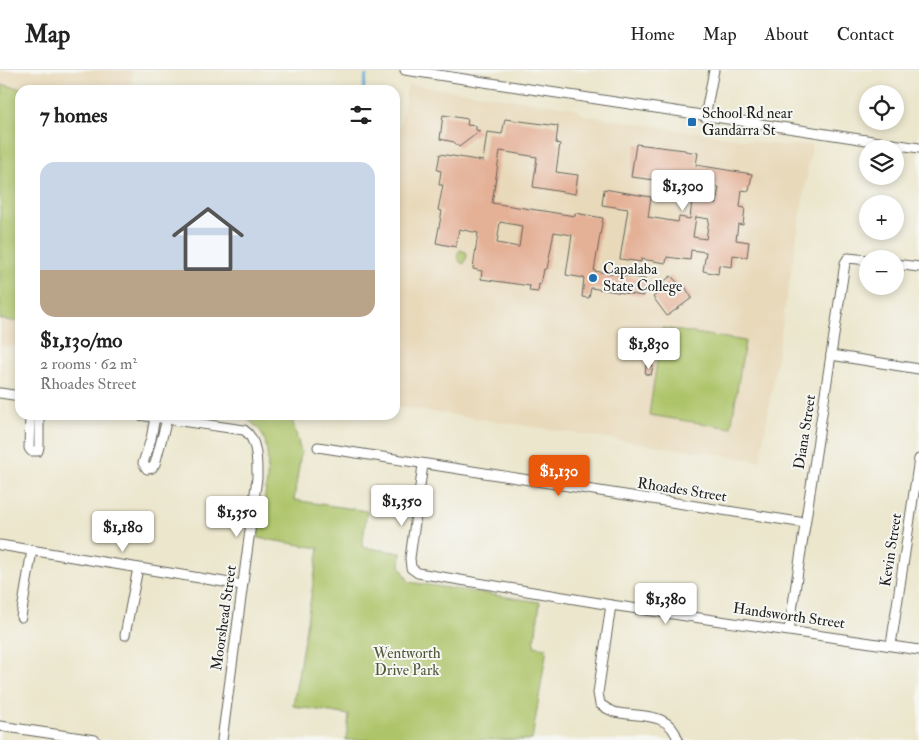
<!DOCTYPE html>
<meta charset="utf-8">
<style>
body{margin:0;font-family:"IM FELL Double Pica",serif;background:#f6f6f6;color:#222;height:100vh;display:flex;flex-direction:column;font-size:19px;white-space:nowrap}
*{box-sizing:border-box;margin:0}
p{font-size:16px;color:#767676}
.icon{flex:none;width:28px;height:28px;fill:none;stroke:currentColor;stroke-width:2;stroke-linecap:round;stroke-linejoin:round}
.map{position:relative;flex:1;overflow:hidden}
.panel{position:absolute;left:15px;top:15px;width:385px;height:335px;display:flex;flex-direction:column;background:#fff;border-radius:15px;box-shadow:0 2px 8px #0003}
.panel>*{flex:none}
.tools{position:absolute;left:859px;top:15px;display:grid;gap:10px}
.tools a{display:grid;place-items:center;width:45px;height:45px;border-radius:50%;background:#fff;box-shadow:0 2px 8px #0003;font-size:25px}
.price{position:absolute;translate:-50% -42px;padding:0 11px;border-radius:5px;background:#fff;color:#222;font-size:16px;line-height:32px;filter:drop-shadow(0 1px 2px #0008)}
.price::after{content:'';position:absolute;left:50%;top:30px;width:15px;height:11px;margin-left:-8px;background:inherit;clip-path:polygon(0 0,100% 0,50% 100%)}
.price.active{background:#ea580c;color:#fff}
ul{padding:0;list-style:none}
li{display:grid;align-content:center;gap:10px;height:265px;padding:0 25px}
li span{display:grid;place-items:center;height:155px;border-radius:15px;color:#555}
li>.icon{margin-inline-start:auto}
span .icon{width:90px;height:90px;fill:#fffc;stroke-width:1}
li b{font-size:21px}
h2{display:flex;justify-content:space-between;align-items:center;height:60px;padding:0 25px;font-size:21px}
header{display:flex;align-items:center;gap:30px;box-sizing:border-box;height:70px;padding:0 25px;background:#fff;border-bottom:1px solid #e0e0e0}
header strong{font-size:24px}
nav{display:flex;gap:28px;margin-inline-start:auto;font-size:18px}
.map>svg:first-child{display:block}
.built{fill:#e8d9ba}
.green{fill:#adc469;stroke:#647042}
.lines{fill:none;stroke-linecap:round;stroke-linejoin:round}
.stream{stroke:#62acda;stroke-width:2.5}
.building{fill:#e4b096;fill-rule:evenodd}
.minor-casing{stroke:#64635a;stroke-width:11}
.minor{stroke:#fff;stroke-width:9}
.poi-dot{fill:#1f6fb2;stroke:#f6f6f2;stroke-width:2}
.labels{text-anchor:middle;dominant-baseline:central;stroke-width:4;stroke-linejoin:round;paint-order:stroke}
.poi-label{font-size:15px;fill:#1c1c1c;stroke:#f6f6f2;text-anchor:start}
.street-label{font-size:15px;fill:#1c1c1c;stroke:#f6f6f2}
.park-label{font-size:15px;fill:#4f5737;stroke:#f6f6f2}
</style>
<header>
<strong>Map</strong>
<nav><a>Home</a><a>Map</a><a>About</a><a>Contact</a></nav>
</header>
<div class="map">
<svg width="919" height="670" viewBox="0 0 919 670">
<rect width="100%" height="100%" fill="#f6f6f2"/>
<filter id="ink" filterUnits="userSpaceOnUse"><feTurbulence type="fractalNoise" baseFrequency=".02" numOctaves="2"/><feDisplacementMap in="SourceGraphic" scale="10" xChannelSelector="R" yChannelSelector="G"/><feConvolveMatrix kernelMatrix="1 2 1 2 8 2 1 2 1" color-interpolation-filters="sRGB"/></filter>
<filter id="wash" filterUnits="userSpaceOnUse"><feTurbulence type="fractalNoise" baseFrequency=".0096" numOctaves="4" result="noise"/><feDisplacementMap in="SourceGraphic" scale="20" xChannelSelector="R" yChannelSelector="G"/><feGaussianBlur stdDeviation="1.12" result="paint"/><feColorMatrix in="noise" values="0 0 0 0 0 0 0 0 0 0 0 0 0 0 0 0 0 1.4 0 .05"/><feComposite in="paint" operator="in"/></filter>
<g filter="url(#wash)">
<rect width="100%" height="100%" fill="#ebe6cc"/>
<g class="built">
<path d="M 0,0 L 133,0 L 131,20 L 20,20 L 20,278 L 0,275 Z"/>
<path d="M 408,14 L 573,38 L 585,45 L 784,76 L 812,74 L 760,391 L 395,336 L 395,81 Z"/>
</g>
<g class="green">
<path d="M 3,15 L 31,20 L 20,20 L 20,252 L 0,249 L 0,34 Z"/>
<path d="M 460,180 L 466,182 L 467,186 L 464,194 L 460,192 L 457,185 Z"/>
<path d="M 662,258 L 745,271 L 731,358 L 649,345 Z"/>
<path d="M 242,345 L 292,345 L 292,349 L 301,382 L 294,430 L 367,441 L 362,477 L 401,483 L 400,496 L 409,512 L 540,532 L 534,576 L 547,578 L 532,670 L 346,670 L 349,645 L 293,636 L 319,478 L 258,468 C 262,442 275,387 262,364 C 259,357 248,350 242,345 Z"/>
</g>
<g class="lines">
<path class="stream" d="M 363,20 L 366,6"/>
</g>
<g id="blocks">
<g class="building">
<path d="M 443,45 L 468,49 L 467,55 L 476,56 L 476,60 L 480,61 L 459,77 L 454,72 L 440,69 Z"/>
<path d="M 505,49 L 558,56 L 556,73 L 560,74 L 556,102 L 578,105 L 575,124 L 533,117 L 537,87 L 500,81 L 492,133 L 575,146 L 575,143 L 603,148 L 594,201 L 646,209 L 643,226 L 591,218 L 589,228 L 582,227 L 584,208 L 566,205 L 572,165 L 554,162 L 547,199 L 544,199 L 541,215 L 539,214 L 538,222 L 529,221 L 530,216 L 481,209 L 482,201 L 473,199 L 478,163 L 459,159 L 456,177 L 436,173 L 442,141 L 438,140 L 443,115 L 439,115 L 441,101 L 437,100 L 440,84 L 483,91 L 487,62 L 502,64 ZM 500,152 L 522,156 L 519,177 L 497,173 Z"/>
<path d="M 636,74 L 685,80 L 685,81 L 698,83 L 696,95 L 752,104 L 749,121 L 742,120 L 740,137 L 745,138 L 743,155 L 738,154 L 736,170 L 749,172 L 747,187 L 733,185 L 732,197 L 719,195 L 718,204 L 703,201 L 706,182 L 691,180 L 690,190 L 667,187 L 666,193 L 641,189 L 641,192 L 620,189 L 628,139 L 602,135 L 604,119 L 651,127 L 648,147 L 678,152 L 679,147 L 690,149 L 692,130 L 716,134 L 719,117 L 671,109 L 671,112 L 631,107 ZM 696,147 L 709,149 L 706,169 L 693,167 Z"/>
<path d="M 671,206 L 682,217 L 684,215 L 692,228 L 667,246 L 653,227 L 666,217 L 663,212 Z"/>
<path d="M 646,295 L 653,296 L 651,305 L 645,304 Z"/>
</g>
</g>
</g>
<g filter="url(#ink)">
<use href="#blocks" fill-opacity="0" stroke="#64635a" stroke-width="1"/>
<g class="lines">
<g class="minor-casing">
<g id="minor">
<path d="M 405,0 L 919,78"/>
<path d="M 705,47 L 714,0"/>
<path d="M 895,194 L 919,197"/>
<path d="M 831,285 L 919,299"/>
<path d="M 0,323 L 20,326"/>
<path d="M 30,345 L 29,378 L 31,381 L 38,381 L 39,377 L 39,345"/>
<path d="M 139,345 L 244,360 C 258,369 257,393 257,408 L 222,670"/>
<path d="M 155,347 L 151,369 L 143,393 L 147,399 L 152,398 L 155,394 L 167,349"/>
<path d="M 318,377 L 805,453"/>
<path d="M 423,395 L 410,488 L 411,498 L 418,503 L 611,535 L 919,580"/>
<path d="M 0,475 L 242,515"/>
<path d="M 611,535 L 598,623 L 600,634 C 604,637 609,640 614,642 C 638,648 669,640 678,670"/>
<path d="M 21,547 L 32,480"/>
<path d="M 789,560 L 845,193 L 848,188 L 868,190"/>
<path d="M 125,565 L 138,498"/>
<path d="M 891,575 L 919,389"/>
<path d="M 0,656 L 95,670"/>
</g>
</g>
<use href="#minor" class="minor"/>
</g>
</g>
<g class="poi-dot">
<rect x="687" y="47" width="10" height="10" rx="2.5"/>
<circle cx="593" cy="208" r="5"/>
</g>
<g class="labels">
<g class="poi-label">
<text x="702" y="43">School Rd near<tspan x="702" dy="17">Gandarra St</tspan></text>
<text x="603" y="199">Capalaba<tspan x="603" dy="17">State College</tspan></text>
</g>
<g class="street-label">
<text transform="translate(805 362) rotate(-81)">Diana Street</text>
<text transform="translate(682 420) rotate(9)">Rhoades Street</text>
<text transform="translate(891 480) rotate(-81)">Kevin Street</text>
<text transform="translate(789 546) rotate(8)">Handsworth Street</text>
<text transform="translate(224 548) rotate(-82)">Moorshead Street</text>
</g>
<g class="park-label">
<text x="407" y="583">Wentworth<tspan x="407" dy="17">Drive Park</tspan></text>
</g>
</g>
</svg>
<div class="tools">
<a><svg class="icon" aria-label="locate" viewBox="0 0 24 24"><circle cx="12" cy="12" r="6"/><path d="M12 2v4M12 18v4M2 12h4M18 12h4"/></svg></a>
<a><svg class="icon" aria-label="layers" viewBox="0 0 24 24"><path d="M12 4l9 5-9 5-9-5zM3 14l9 5 9-5"/></svg></a>
<a>+</a>
<a>−</a>
</div>
<b class="price" style="left:683px;top:142px">$1,300</b>
<b class="price" style="left:649px;top:300px">$1,830</b>
<b class="price active" style="left:559px;top:427px">$1,130</b>
<b class="price" style="left:402px;top:457px">$1,350</b>
<b class="price" style="left:237px;top:468px">$1,350</b>
<b class="price" style="left:123px;top:483px">$1,180</b>
<b class="price" style="left:666px;top:555px">$1,380</b>
<section class="panel">
<h2>7 homes<svg class="icon" aria-label="filters" viewBox="0 0 24 24"><path d="M4 7h16M4 17h16"/><circle cx="9" cy="7" r="2"/><circle cx="15" cy="17" r="2"/></svg></h2>
<ul>
<li><span style="background:linear-gradient(#c9d6e8 70%,#b9a48a 0)"><svg class="icon" aria-label="home" viewBox="0 0 24 24"><path d="M3 11l9-7 9 7M6 9v11h12V9"/></svg></span><div><b>$1,130/mo</b><p>2 rooms · 62 m²</p><p>Rhoades Street</p></div></li>
</ul>
</section>
</div>
